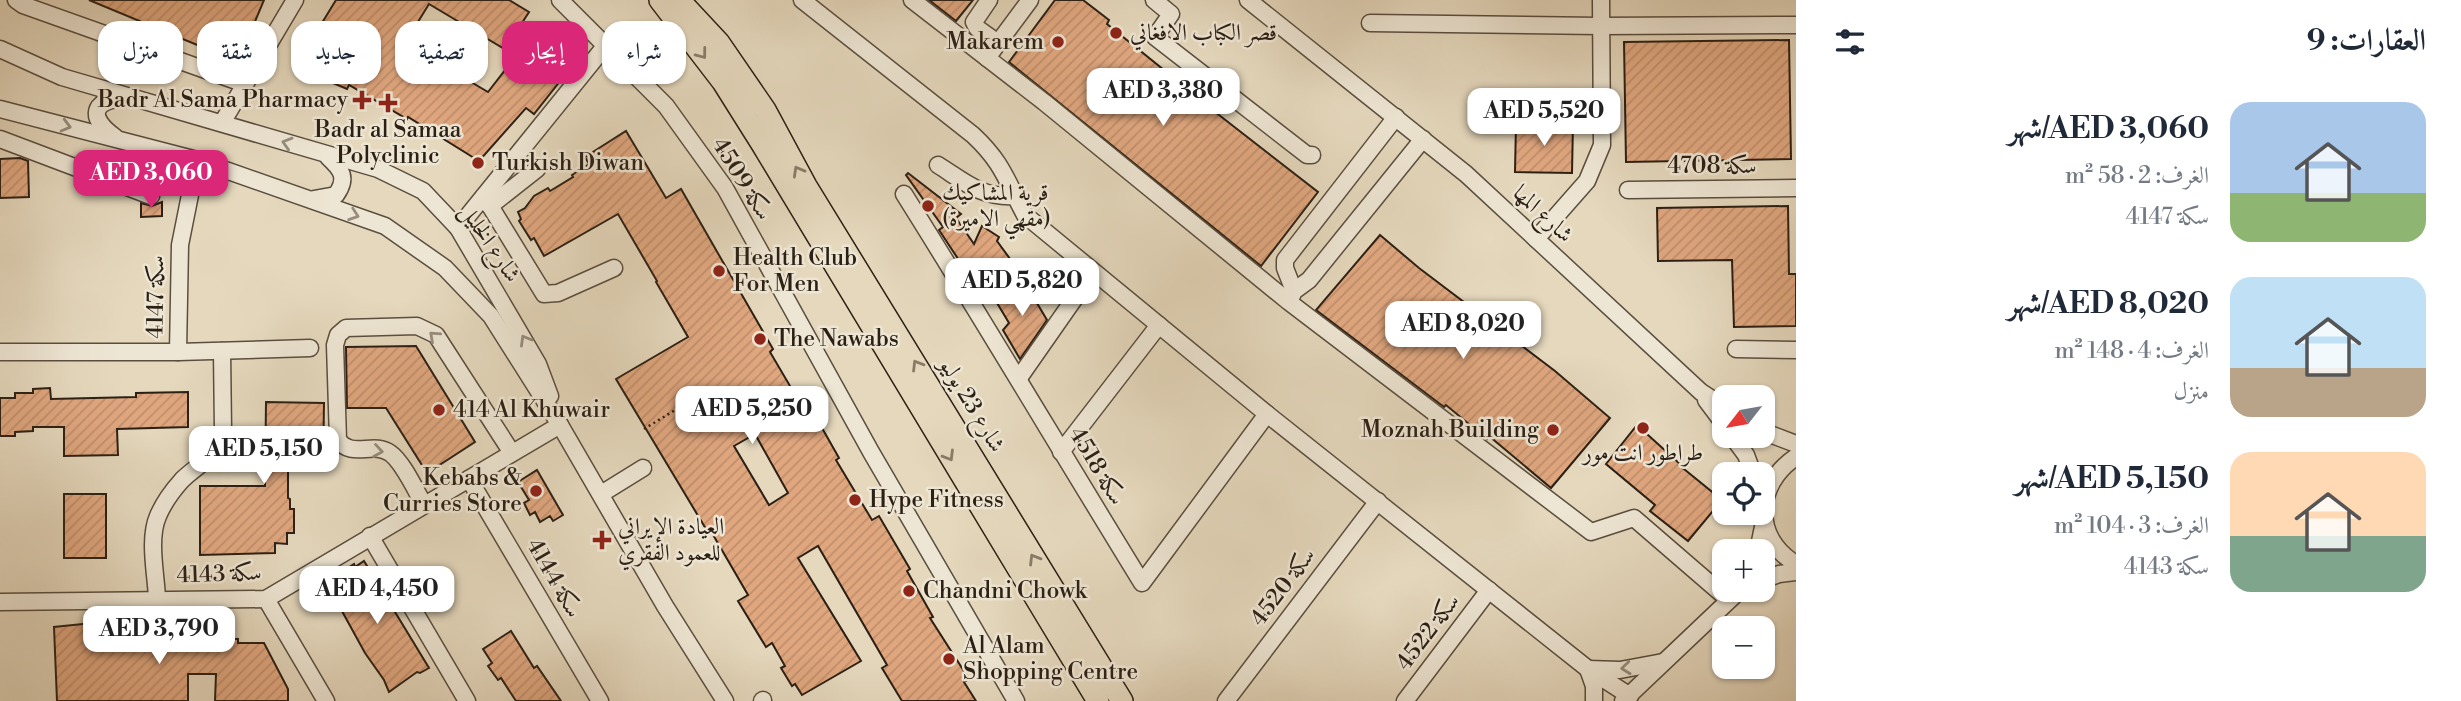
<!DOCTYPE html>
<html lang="ar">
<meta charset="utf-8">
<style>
body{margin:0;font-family:"Libre Bodoni",Amiri,serif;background:#f6f6f7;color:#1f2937;direction:rtl;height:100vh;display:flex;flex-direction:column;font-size:26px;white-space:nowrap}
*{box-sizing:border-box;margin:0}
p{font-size:23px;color:#747a83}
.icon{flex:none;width:38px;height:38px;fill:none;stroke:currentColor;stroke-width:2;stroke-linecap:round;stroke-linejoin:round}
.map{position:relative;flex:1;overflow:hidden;direction:ltr}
.drawer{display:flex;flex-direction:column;background:#fff;width:665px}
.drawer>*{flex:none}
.hud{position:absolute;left:21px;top:21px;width:665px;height:63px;direction:rtl;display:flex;gap:14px}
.needle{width:46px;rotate:239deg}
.buttons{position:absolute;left:1712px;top:385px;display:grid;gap:14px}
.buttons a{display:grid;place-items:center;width:63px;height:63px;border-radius:14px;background:#fff;box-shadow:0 2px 5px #0004;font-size:35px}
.price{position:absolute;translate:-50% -60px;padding:0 16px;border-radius:14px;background:#fff;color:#222;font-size:23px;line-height:46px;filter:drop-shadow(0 2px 4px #0008)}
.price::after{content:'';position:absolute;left:50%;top:42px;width:21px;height:16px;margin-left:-10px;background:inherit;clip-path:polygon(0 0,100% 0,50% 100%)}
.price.selected{background:#db2777;color:#fff}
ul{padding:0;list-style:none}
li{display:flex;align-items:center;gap:21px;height:175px;padding:0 35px}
li span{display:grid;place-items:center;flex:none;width:196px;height:140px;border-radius:21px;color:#555}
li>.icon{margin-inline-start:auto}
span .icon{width:84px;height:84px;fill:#fffc;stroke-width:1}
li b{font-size:30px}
h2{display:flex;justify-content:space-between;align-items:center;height:84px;padding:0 35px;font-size:30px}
.pill{padding:0 24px;border-radius:21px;background:#fff;box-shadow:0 2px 5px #0004;font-size:24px;line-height:63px}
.pill.selected{background:#db2777;color:#fff}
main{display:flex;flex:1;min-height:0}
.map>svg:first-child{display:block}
.building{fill:url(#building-hatch);stroke:#2c2015;stroke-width:2;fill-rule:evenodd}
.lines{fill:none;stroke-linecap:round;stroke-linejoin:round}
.minor-casing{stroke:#5a4e3f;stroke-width:19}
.major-casing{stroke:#2c2015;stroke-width:24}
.path{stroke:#2c2015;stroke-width:2.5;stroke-dasharray:2 3.5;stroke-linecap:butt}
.minor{stroke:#eee6d4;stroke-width:16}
.major{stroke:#e5d8bd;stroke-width:21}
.oneway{stroke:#887c69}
.oneway2{stroke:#978d7e}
.poi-dot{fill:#8f2418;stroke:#eee6d4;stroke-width:2.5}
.labels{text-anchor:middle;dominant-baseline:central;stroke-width:5;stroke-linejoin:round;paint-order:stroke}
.poi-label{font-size:23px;fill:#2c2015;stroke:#eee6d4;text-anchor:start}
.street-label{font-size:23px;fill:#2c2015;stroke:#eee6d4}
</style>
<main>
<section class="drawer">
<h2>العقارات: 9<svg class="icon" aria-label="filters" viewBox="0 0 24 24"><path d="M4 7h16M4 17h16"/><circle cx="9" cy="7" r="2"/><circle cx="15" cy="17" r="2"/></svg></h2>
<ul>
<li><span style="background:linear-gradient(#a9c7e8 65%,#8fb573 0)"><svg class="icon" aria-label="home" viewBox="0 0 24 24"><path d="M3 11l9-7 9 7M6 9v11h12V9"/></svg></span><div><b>AED 3,060/شهر</b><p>الغرف: 2 · 58 m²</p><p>سكة 4147</p></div></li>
<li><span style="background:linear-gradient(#bfe0f5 65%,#b9a48a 0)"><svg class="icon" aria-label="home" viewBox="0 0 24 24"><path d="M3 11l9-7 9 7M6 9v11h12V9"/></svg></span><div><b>AED 8,020/شهر</b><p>الغرف: 4 · 148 m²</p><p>منزل</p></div></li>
<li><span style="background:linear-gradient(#ffd9b3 60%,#7fa58c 0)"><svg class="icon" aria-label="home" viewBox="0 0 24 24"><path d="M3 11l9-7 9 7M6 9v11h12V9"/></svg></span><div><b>AED 5,150/شهر</b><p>الغرف: 3 · 104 m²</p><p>سكة 4143</p></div></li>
</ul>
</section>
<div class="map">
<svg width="1796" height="701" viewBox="0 0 1796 701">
<defs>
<pattern id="building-hatch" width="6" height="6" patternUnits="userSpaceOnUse" patternTransform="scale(1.75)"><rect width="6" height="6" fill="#e0a77f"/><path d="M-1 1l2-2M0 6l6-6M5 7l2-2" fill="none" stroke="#c08f6d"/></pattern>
</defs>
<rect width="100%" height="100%" fill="#e5d8bd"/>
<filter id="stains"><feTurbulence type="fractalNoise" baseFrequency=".00286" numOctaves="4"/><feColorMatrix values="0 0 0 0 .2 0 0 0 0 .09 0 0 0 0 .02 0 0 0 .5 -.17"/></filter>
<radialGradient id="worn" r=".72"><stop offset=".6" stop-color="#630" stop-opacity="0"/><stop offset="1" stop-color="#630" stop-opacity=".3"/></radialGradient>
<g class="building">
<path d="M 89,0 L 264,0 L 238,62 Z"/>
<path d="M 336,0 L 509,0 L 529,12 L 520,26 L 572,66 L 534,114 L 526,108 L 479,161 L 408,117 L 407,119 L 349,85 L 347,89 L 295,67 ZM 429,4 L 516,56 L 488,92 L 405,43 Z"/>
<path d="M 929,0 L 973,0 L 956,21 Z"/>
<path d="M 1055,0 L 1083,0 L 1109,20 L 1107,24 L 1169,74 L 1171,71 L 1212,106 L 1210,108 L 1318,192 L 1261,266 L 1009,62 Z"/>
<path d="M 1789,40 L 1791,159 L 1626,162 L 1624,42 Z"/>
<path d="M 1516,123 L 1573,123 L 1572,173 L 1515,172 Z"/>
<path d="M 626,131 L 666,198 L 681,189 L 773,349 L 770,352 L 807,415 L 813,412 L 839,458 L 836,460 L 872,520 L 879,516 L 910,569 L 907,571 L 933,617 L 930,618 L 969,679 L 964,682 L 976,701 L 902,701 L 882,668 L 887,665 L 818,546 L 798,558 L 861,661 L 802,695 L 795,684 L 792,686 L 781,668 L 785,666 L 772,643 L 766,647 L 738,601 L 748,595 L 712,533 L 709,534 L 616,379 L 688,337 L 656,282 L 657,281 L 618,214 L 544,256 L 534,238 L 531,240 L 519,221 L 521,219 L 518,212 L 525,208 L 534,196 L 548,188 L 550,191 L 573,177 L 572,175 L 589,164 L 585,157 ZM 755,434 L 788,493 L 769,505 L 734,446 Z"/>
<path d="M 20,158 L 28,161 L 29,197 L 0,198 L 0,159 Z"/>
<path d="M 908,173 L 961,214 L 956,218 L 974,244 L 982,226 L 999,237 L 997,241 L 1013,263 L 999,272 L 996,269 L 974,283 L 939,230 L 943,227 L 906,175 Z"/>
<path d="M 162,202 L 162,216 L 141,217 L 141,203 L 152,206 Z"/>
<path d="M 1788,206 L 1789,274 L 1796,274 L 1796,326 L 1734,327 L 1732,260 L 1658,261 L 1657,208 Z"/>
<path d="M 1380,235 L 1419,268 L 1555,371 L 1610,418 L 1551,488 L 1489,436 L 1487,439 L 1446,405 L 1444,407 L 1316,310 Z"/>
<path d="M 1025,283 L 1047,320 L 1020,359 L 1003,330 L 1009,323 L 997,303 L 1003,300 L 1002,297 Z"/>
<path d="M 416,346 L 475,442 L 427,473 L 386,408 L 347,408 L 346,347 Z"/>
<path d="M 50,388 L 51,399 L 136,397 L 136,393 L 188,392 L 188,427 L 117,429 L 118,455 L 64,456 L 64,427 L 33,427 L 33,431 L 15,432 L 15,436 L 0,436 L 0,398 L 15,398 L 15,393 L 33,393 L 33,389 Z"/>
<path d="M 266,402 L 324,403 L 323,469 L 288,469 L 288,498 L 290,499 L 290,509 L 294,509 L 294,533 L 287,533 L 287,544 L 275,543 L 275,553 L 200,555 L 200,486 L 265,486 Z"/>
<path d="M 1637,425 L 1680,464 L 1679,465 L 1722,500 L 1688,541 L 1650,511 L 1655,505 L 1606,464 Z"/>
<path d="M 537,470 L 563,515 L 553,521 L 550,516 L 540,522 L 535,512 L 530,515 L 524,503 L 529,500 L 518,482 Z"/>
<rect x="64" y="494" width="42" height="64"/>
<path d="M 364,561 L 429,668 L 420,673 L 417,672 L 389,692 L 384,680 L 365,653 L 326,582 L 354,564 L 355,567 Z"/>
<path d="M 102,622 L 102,628 L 150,629 L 150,633 L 194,634 L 193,631 L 208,630 L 207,638 L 238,639 L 238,643 L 264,643 L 288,689 L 288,701 L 215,701 L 216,674 L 188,674 L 188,701 L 57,701 L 54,627 Z"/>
<path d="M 511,631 L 534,668 L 537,666 L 561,701 L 516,701 L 501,678 L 498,680 L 488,666 L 492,663 L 483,649 Z"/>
</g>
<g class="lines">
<g class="minor-casing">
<g id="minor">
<path d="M 16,0 L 23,5 L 245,84"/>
<path d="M 560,0 L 666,106 L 725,188 L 871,452 L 1016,701"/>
<path d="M 802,0 L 973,135 C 1003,163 1006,180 1025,215 L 1267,414 L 1588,669 L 1630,696"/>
<path d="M 912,0 L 1044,102 L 1289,302 L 1591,532 L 1634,518 L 1729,600"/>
<path d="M 989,0 L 974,22 L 977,28 L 998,43"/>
<path d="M 1154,0 L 1171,14 L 1155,37 L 1307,155 L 1312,155"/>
<path d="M 1248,0 L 1466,174 L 1701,392 L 1724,407"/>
<path d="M 1370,23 L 1600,26 L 1796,25"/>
<path d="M 0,49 L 62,77 L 378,169 L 423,191 L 458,228 L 538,364 L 550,396"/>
<path d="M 987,58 L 1030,0"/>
<path d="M 0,109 L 197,160 L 385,226 L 445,268 L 491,316 L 560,425 L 665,606 L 725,701"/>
<path d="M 1507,113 L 1601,113"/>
<path d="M 222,123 L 295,0"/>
<path d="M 115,137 C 88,118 91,100 125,98"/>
<path d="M 0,139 L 151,196"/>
<path d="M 938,165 C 965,182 981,198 1015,196"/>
<path d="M 1628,190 L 1796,188"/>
<path d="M 904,194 C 985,323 1062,453 1142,583 L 1267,414"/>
<path d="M 484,196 L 544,294 L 558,293 L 614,268"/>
<path d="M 314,199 L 336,195 C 348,178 342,170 328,157"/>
<path d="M 490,206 L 537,169"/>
<path d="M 458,228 L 606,45"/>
<path d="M 1536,239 L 1587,181 L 1602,145 L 1601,0"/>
<path d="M 1294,291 L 1285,268 L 1285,260 L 1396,117"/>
<path d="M 1290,300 L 1294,291 L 1309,280 L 1423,139"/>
<path d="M 1736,349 L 1796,350"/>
<path d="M 0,352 L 178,352 L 180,245 L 197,160"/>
<path d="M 178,352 L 310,348"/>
<path d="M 1019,378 L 1093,272"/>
<path d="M 1706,400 L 1724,424"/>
<path d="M 1762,431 L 1796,444"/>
<path d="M 1732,436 L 1746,455 L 1753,474"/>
<path d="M 1061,452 L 1159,325"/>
<path d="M 1796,457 C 1755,484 1752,538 1796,564"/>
<path d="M 469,479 L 600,701"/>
<path d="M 601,494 L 643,468"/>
<path d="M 424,505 C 416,491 403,462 390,453 C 373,441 352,459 338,440 L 335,345 L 338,335 L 346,328 L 417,326 L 436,335 L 512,453"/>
<path d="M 370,536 L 467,701"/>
<path d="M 1758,551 L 1764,522"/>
<path d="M 1762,580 L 1779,574 L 1796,572"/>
<path d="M 157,598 C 156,574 148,539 158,516 C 163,504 173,490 182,480 C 199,463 219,457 223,431 L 222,351"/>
<path d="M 266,599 L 326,701"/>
<path d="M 0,602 L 266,599 L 560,425"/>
<path d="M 762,701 L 763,700"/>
<path d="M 1226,701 L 1378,501"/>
<path d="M 1405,701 L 1489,590"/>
<path d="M 1594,701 L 1594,686 L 1588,669 L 1620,670 L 1663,662"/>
<path d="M 1623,701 L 1740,590"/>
</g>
</g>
<g class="major-casing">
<g id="major">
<path d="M 660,0 L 723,82 L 762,144 L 1098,701"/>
<path d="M 679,0 L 719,43 L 765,110 L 806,186 L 1122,701"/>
</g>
</g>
<path class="path" d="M 644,429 L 708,390"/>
<use href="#minor" class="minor"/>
<use href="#major" class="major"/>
</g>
<defs><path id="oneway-chevron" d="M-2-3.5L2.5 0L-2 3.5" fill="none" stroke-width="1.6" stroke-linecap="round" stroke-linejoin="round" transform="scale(1.75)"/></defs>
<g class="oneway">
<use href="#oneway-chevron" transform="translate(702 54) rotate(53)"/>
<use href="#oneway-chevron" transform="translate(798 171) rotate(-119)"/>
<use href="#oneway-chevron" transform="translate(917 365) rotate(-121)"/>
<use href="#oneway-chevron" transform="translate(949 456) rotate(59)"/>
<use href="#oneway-chevron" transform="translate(1034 559) rotate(-121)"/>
</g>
<g class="oneway2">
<use href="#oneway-chevron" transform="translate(66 126) rotate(15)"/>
<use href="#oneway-chevron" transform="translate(287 143) rotate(-163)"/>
<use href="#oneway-chevron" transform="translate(354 215) rotate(19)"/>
<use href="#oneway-chevron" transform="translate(434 336) rotate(-138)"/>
<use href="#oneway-chevron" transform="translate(525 340) rotate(-120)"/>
<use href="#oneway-chevron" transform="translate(378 451) rotate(9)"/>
<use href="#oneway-chevron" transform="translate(1626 668) rotate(174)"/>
</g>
<g class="poi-dot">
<circle cx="1116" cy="33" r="7"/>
<circle cx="1058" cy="42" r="7"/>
<path d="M358.5 89.5h7v7h7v7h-7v7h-7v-7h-7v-7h7z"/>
<path d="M384.5 92.5h7v7h7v7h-7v7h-7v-7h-7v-7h7z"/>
<circle cx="478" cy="163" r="7"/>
<circle cx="928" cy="206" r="7"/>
<circle cx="719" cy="271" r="7"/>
<circle cx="760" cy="339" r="7"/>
<circle cx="439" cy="410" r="7"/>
<circle cx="1643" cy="428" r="7"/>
<circle cx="1553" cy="430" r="7"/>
<circle cx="536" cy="491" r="7"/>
<circle cx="855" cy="500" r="7"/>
<path d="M598.5 529.5h7v7h7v7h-7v7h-7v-7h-7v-7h7z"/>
<circle cx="909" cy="591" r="7"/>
<circle cx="949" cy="659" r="7"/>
</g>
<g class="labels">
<g class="poi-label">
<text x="1130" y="33">قصر الكباب الافغاني</text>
<text x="1044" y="42" text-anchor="end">Makarem</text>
<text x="348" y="100" text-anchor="end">Badr Al Sama Pharmacy</text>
<text x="388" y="130" text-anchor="middle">Badr al Samaa<tspan x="388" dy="26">Polyclinic</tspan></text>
<text x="492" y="163">Turkish Diwan</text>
<text x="942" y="193">قرية المشاكيك<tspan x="942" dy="26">(مقهي الاميرة)</tspan></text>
<text x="733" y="258">Health Club<tspan x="733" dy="26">For Men</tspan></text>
<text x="774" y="339">The Nawabs</text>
<text x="453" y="410">414 Al Khuwair</text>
<text x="1539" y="430" text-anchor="end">Moznah Building</text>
<text x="1643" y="453" text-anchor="middle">طراطور انت مور</text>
<text x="522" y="478" text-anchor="end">Kebabs &amp;<tspan x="522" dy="26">Curries Store</tspan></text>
<text x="869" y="500">Hype Fitness</text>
<text x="618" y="527">العيادة الإيراني<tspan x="618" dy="26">للعمود الفقري</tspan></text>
<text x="923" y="591">Chandni Chowk</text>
<text x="963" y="646">Al Alam<tspan x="963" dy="26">Shopping Centre</tspan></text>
</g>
<g class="street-label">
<text x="1712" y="166">سكة 4708</text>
<text transform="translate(742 179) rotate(58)">سكة 4509</text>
<text transform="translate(1543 214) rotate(43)">شارع المها</text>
<text transform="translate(490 243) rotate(56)">شارع الخليل</text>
<text transform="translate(156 297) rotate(-89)">سكة 4147</text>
<text transform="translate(972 405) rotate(59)">شارع 23 يوليو</text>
<text transform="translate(1097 466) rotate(59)">سكة 4518</text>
<text transform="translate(219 574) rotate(-2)">سكة 4143</text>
<text transform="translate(554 578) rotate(60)">سكة 4144</text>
<text transform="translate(1283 587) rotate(-53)">سكة 4520</text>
<text transform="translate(1428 632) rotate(-53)">سكة 4522</text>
</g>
</g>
<rect width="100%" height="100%" filter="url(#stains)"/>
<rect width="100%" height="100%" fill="url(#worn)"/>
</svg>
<div class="buttons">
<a><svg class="needle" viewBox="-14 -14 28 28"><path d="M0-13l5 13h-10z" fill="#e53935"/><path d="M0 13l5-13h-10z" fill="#747a83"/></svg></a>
<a><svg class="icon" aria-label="locate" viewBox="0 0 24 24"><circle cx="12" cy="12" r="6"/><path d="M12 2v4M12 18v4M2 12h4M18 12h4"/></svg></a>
<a>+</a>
<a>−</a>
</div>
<b class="price" style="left:1163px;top:128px">AED 3,380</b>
<b class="price" style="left:1544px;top:148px">AED 5,520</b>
<b class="price selected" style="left:151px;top:210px">AED 3,060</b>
<b class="price" style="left:1022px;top:318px">AED 5,820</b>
<b class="price" style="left:1463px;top:361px">AED 8,020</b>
<b class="price" style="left:752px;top:446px">AED 5,250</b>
<b class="price" style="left:264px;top:486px">AED 5,150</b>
<b class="price" style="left:377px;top:626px">AED 4,450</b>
<b class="price" style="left:159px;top:666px">AED 3,790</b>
<div class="hud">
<a class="pill">شراء</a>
<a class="pill selected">إيجار</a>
<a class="pill">تصفية</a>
<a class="pill">جديد</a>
<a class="pill">شقة</a>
<a class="pill">منزل</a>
</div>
</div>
</main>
